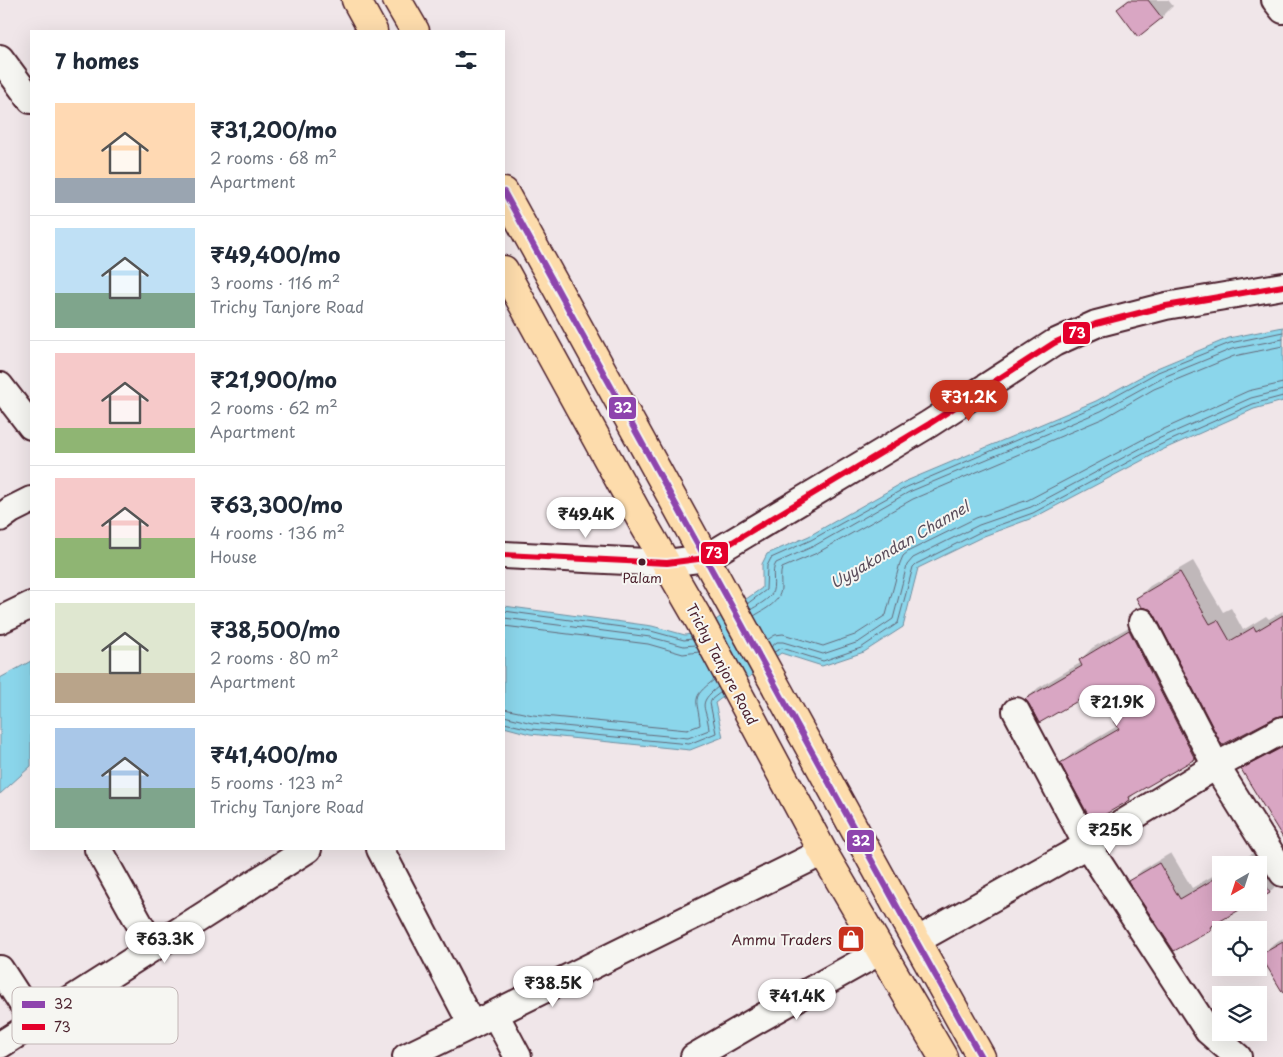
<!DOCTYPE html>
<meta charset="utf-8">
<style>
body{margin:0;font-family:"Playpen Sans",sans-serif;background:#f6f6f7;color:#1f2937;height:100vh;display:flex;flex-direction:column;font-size:19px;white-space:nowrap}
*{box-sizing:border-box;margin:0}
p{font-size:16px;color:#747a83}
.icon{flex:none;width:28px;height:28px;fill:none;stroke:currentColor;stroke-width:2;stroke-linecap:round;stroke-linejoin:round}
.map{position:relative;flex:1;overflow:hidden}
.sheet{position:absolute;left:30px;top:30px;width:475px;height:820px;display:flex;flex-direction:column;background:#fff;border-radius:0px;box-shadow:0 5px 20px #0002}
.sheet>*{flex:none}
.needle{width:32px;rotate:219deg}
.fabs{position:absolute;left:1212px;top:856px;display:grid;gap:10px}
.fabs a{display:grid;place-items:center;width:55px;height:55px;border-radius:0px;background:#fff;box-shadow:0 5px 20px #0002;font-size:25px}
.price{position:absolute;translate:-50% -42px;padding:0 11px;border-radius:18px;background:#fff;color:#222;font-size:16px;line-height:32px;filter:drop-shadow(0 1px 2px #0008)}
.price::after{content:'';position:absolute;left:50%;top:30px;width:15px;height:11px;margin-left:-8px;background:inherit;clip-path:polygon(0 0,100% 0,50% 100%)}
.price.active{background:#c8321e;color:#fff}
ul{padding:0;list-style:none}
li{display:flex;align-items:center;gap:15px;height:125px;padding:0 25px}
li+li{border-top:1px solid #e0e1e3}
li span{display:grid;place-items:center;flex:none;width:140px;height:100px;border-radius:0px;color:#555}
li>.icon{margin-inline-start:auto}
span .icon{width:60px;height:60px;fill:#fffc;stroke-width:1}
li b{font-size:21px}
h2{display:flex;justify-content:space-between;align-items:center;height:60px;padding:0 25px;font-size:21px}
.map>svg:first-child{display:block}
.water{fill:#8bd6eb;stroke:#718d9e}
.shadow{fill:#0003}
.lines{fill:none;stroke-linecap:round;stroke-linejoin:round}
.shore{stroke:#646878;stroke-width:1}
.building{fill:#d9a6c3;stroke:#4a1f2b}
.minor-casing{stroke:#4a1f2b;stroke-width:30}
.trunk-casing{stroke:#4a1f2b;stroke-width:31}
.minor{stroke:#f6f6f2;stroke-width:26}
.trunk{stroke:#fddcac;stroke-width:28}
.bus-1-casing{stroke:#f6f6f2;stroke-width:10}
.bus-2-casing{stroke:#f6f6f2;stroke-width:10}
.bus-1{stroke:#8e44ad;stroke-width:6}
.bus-2{stroke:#e4002b;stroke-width:6}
.bus-dot{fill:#4a1f2b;stroke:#f6f6f2;stroke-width:2}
.labels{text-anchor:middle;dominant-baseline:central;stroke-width:4;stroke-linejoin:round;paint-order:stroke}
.bus-label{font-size:13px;fill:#4a1f2b;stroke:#f6f6f2}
.street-label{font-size:14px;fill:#4a1f2b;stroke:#f6f6f2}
.poi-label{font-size:14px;fill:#4a1f2b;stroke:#f6f6f2;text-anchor:end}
.water-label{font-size:15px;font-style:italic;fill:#5a4d5b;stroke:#f6f6f2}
.key{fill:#f6f6f2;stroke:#c2b6b6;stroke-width:1}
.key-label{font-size:14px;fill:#4a1f2b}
.line-badge{stroke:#f6f6f2;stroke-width:2}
.badge-label{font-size:14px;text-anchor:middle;font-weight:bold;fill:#fff}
</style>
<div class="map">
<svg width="1283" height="1057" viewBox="0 0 1283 1057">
<rect width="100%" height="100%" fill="#f0e6e9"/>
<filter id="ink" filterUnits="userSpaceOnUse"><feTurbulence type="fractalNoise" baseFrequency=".02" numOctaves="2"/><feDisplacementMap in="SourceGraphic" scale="10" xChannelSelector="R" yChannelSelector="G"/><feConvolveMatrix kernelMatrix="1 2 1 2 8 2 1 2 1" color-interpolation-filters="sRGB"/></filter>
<g filter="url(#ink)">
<g class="water">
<path d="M 1283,327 L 1283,401 L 1254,409 L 1162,450 L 1035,517 L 984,536 L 918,568 L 903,627 L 864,652 L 822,666 L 781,653 L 715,703 L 723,737 L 690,750 L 530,734 L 504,727 L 504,606 L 652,626 L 685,635 L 697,633 L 762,588 L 762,564 L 767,554 L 809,536 L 904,482 L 1096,401 L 1157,368 L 1229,338 Z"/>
<path d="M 31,661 L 31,766 L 0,794 L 0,678 Z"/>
</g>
<g class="shadow">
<path d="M 1128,0 L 1168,0 L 1173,6 L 1161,18 L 1118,10 Z"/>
<path d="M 1193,561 L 1223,612 L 1231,608 L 1243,630 L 1266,616 L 1269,619 L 1283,611 L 1283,712 L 1137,598 L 1150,586 Z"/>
<path d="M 1141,620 L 1206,746 L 1195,758 L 1137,791 L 1130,799 L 1062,763 L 1074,752 L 1119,725 L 1097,688 L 1026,699 L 1038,688 L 1082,662 L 1080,660 L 1092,648 Z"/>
<path d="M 1283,742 L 1283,836 L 1243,770 L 1255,757 Z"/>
<path d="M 1262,848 L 1281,880 L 1270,892 L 1259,898 L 1259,865 L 1232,865 Z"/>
<path d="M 1171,853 L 1192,888 L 1221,871 L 1221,902 L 1219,921 L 1211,929 L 1130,881 L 1142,870 Z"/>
<path d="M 1283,938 L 1283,994 L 1262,955 L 1274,943 Z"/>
</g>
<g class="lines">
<g class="shore">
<path d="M 747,604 L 766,590 L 767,566 L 771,558 L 811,540 L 907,487 L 1098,405 L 1158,372 L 1230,343 L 1283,332"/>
<path d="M 750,610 C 757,606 766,601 771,595 C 777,586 770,572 776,563 L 814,546 L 909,492 L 1101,411 L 1161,378 L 1232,349 L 1283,339"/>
<path d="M 504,611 L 651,631 L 684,640 L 692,639"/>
<path d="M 754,616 C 765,609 780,603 781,588 C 781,581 780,574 782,568 L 817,553 L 913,499 L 1104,418 L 1154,389 L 1234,356 L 1283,346"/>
<path d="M 504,618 L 650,637 L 684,646 L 695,645"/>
<path d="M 504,626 L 648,644 L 683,654 L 699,652"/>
<path d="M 767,640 L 775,635 L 783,634 L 823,646 L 855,635 L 886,615 L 900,563 L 903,556 L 909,551 L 976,518 L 1028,500 L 1155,433 L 1248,391 L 1283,383"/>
<path d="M 771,647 L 777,642 L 783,642 L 823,654 L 859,642 L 893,619 L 907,565 L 913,558 L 979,525 L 1031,507 L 1158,439 L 1251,398 L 1283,390"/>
<path d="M 774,652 L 782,648 L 823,661 L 861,648 L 898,623 L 913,567 L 916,564 L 982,531 L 1033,513 L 1160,445 L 1253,404 L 1283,396"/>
<path d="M 504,709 L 533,715 L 687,730 L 700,725 C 698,699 689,699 714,680"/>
<path d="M 504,716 L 532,723 L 688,738 L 709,730 C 707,706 695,705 718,687"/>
<path d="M 504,723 L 531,729 L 689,744 L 716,733 L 710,703 L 712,699 L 721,692"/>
</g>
</g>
<g class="building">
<path d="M 1129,0 L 1148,0 L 1162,18 L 1138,37 L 1117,9 Z"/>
<path d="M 1180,572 L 1210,624 L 1218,620 L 1230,641 L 1254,627 L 1256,631 L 1283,615 L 1283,715 L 1276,717 L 1222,745 L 1155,615 L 1150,609 L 1141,607 L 1136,598 Z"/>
<path d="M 1129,630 L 1195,759 L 1129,797 L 1130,800 L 1092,822 L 1060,763 L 1119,729 L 1097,690 L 1039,723 L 1029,704 L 1025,699 L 1082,666 L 1079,660 Z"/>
<path d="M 1283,747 L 1283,838 L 1241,769 Z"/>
<path d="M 1250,858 L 1254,865 L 1238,865 Z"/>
<path d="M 1159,863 L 1180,899 L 1221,875 L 1221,902 L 1253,902 L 1210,927 L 1212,930 L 1174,951 L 1128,881 Z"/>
<path d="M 1259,873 L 1270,893 L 1259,899 Z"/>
<path d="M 1283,942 L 1283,993 L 1260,955 Z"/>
</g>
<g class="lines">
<g class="minor-casing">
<g id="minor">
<path d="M 1275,0 L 1283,10"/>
<path d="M 0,58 L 31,100"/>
<path d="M 0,386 L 31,426"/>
<path d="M 0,518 L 11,510 L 31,500"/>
<path d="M 504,555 L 667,563 L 706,558 L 929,424 L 1054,343 L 1096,324 L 1166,306 L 1283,286"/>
<path d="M 0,620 L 31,605"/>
<path d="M 1142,622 L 1216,766 L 1283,873"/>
<path d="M 1016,711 L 1087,845 L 1208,1031 L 1238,1057"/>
<path d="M 98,849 L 153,948"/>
<path d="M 380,849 L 472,1025 L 823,852"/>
<path d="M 916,941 L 1087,845 L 1216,766 L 1283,730"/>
<path d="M 0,969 L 35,1023"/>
<path d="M 495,1014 L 518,1057"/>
<path d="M 0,1045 L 308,849"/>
<path d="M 406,1057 L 472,1025"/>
<path d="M 694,1057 L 759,1019 L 881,951"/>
</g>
</g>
<g class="trunk-casing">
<g id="trunk">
<path d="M 356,0 L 373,31"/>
<path d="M 397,0 L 415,31"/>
<path d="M 504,192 C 663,481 820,770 981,1057"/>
<path d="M 504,270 L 644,525 L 699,620 L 823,852 L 943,1057"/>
</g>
</g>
<use href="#minor" class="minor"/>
<use href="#trunk" class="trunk"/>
<g class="bus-1-casing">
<path id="bus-1" d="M 504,192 C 663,481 820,770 981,1057"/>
</g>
<g class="bus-2-casing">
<path id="bus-2" d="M 504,555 L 667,563 L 706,558 L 929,424 L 1054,343 L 1096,324 L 1166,306 L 1283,286"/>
</g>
<use href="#bus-1" class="bus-1"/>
<use href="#bus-2" class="bus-2"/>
</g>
</g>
<defs>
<g id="shop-square" transform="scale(1.4375)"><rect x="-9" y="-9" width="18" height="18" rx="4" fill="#c8321e" stroke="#f6f6f2"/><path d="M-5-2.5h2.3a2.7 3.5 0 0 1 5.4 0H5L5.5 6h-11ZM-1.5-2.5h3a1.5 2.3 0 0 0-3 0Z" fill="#fff"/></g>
</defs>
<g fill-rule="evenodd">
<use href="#shop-square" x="851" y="939"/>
</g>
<circle class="bus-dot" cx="642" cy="562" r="4.5"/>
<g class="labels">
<g class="bus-label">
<text x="642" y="577">Palam</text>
</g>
<g class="street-label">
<text transform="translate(722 664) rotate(62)">Trichy Tanjore Road</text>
</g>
<g class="poi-label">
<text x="832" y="939">Ammu Traders</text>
</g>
<g class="water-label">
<text transform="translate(899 544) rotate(-30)">Uyyakondan Channel</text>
</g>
</g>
<rect x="12" y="987" width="166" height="57" rx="8" class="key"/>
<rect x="22" y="1001" width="23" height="7" fill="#8e44ad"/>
<rect x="22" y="1024" width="23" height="6" fill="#e4002b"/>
<g class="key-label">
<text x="54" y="1009">32</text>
<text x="54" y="1032">73</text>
</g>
<g class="line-badge">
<rect x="1062" y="321" width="29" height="24" rx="5" fill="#e4002b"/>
<rect x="608" y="396" width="29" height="24" rx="5" fill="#8e44ad"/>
<rect x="700" y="541" width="29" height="24" rx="5" fill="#e4002b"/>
<rect x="846" y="829" width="29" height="24" rx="5" fill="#8e44ad"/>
</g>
<g class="badge-label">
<text x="1077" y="338">73</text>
<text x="623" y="413">32</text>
<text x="714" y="558">73</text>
<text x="861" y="846">32</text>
</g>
</svg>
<div class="fabs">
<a><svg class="needle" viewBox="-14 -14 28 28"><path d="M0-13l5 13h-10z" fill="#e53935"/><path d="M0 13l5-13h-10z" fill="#747a83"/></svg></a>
<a><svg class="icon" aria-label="locate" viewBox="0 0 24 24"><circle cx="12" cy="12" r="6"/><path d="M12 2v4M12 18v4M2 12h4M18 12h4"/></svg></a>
<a><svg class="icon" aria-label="layers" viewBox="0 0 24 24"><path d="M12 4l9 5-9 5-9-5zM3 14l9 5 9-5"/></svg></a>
</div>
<b class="price active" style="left:969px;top:422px">₹31.2K</b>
<b class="price" style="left:586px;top:539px">₹49.4K</b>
<b class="price" style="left:1117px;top:727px">₹21.9K</b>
<b class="price" style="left:1110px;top:855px">₹25K</b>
<b class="price" style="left:165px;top:964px">₹63.3K</b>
<b class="price" style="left:553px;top:1008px">₹38.5K</b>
<b class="price" style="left:797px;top:1021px">₹41.4K</b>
<section class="sheet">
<h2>7 homes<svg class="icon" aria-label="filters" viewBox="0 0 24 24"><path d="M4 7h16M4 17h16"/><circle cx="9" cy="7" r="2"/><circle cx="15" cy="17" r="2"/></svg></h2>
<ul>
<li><span style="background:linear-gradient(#ffd9b3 75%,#9aa5b1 0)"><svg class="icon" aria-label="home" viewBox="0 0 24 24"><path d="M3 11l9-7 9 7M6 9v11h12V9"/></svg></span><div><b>₹31,200/mo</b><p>2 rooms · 68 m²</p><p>Apartment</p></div></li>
<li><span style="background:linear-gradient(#bfe0f5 65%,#7fa58c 0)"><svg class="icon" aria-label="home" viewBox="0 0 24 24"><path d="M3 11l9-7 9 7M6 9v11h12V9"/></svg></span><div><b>₹49,400/mo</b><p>3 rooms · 116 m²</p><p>Trichy Tanjore Road</p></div></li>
<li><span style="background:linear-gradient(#f6c9c9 75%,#8fb573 0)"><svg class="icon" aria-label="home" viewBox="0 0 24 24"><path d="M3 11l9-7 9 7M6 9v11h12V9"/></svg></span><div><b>₹21,900/mo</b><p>2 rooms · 62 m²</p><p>Apartment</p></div></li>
<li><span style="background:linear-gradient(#f6c9c9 60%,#8fb573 0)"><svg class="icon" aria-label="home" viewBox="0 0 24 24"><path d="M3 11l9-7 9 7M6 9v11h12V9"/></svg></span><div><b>₹63,300/mo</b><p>4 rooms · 136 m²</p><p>House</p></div></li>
<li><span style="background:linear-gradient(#dfe7d0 70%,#b9a48a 0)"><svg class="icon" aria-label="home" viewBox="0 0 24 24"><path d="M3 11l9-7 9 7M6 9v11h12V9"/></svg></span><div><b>₹38,500/mo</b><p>2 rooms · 80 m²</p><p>Apartment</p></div></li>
<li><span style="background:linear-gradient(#a9c7e8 60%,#7fa58c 0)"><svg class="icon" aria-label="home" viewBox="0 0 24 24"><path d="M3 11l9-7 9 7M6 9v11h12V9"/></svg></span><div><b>₹41,400/mo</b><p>5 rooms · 123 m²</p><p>Trichy Tanjore Road</p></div></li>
</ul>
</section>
</div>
